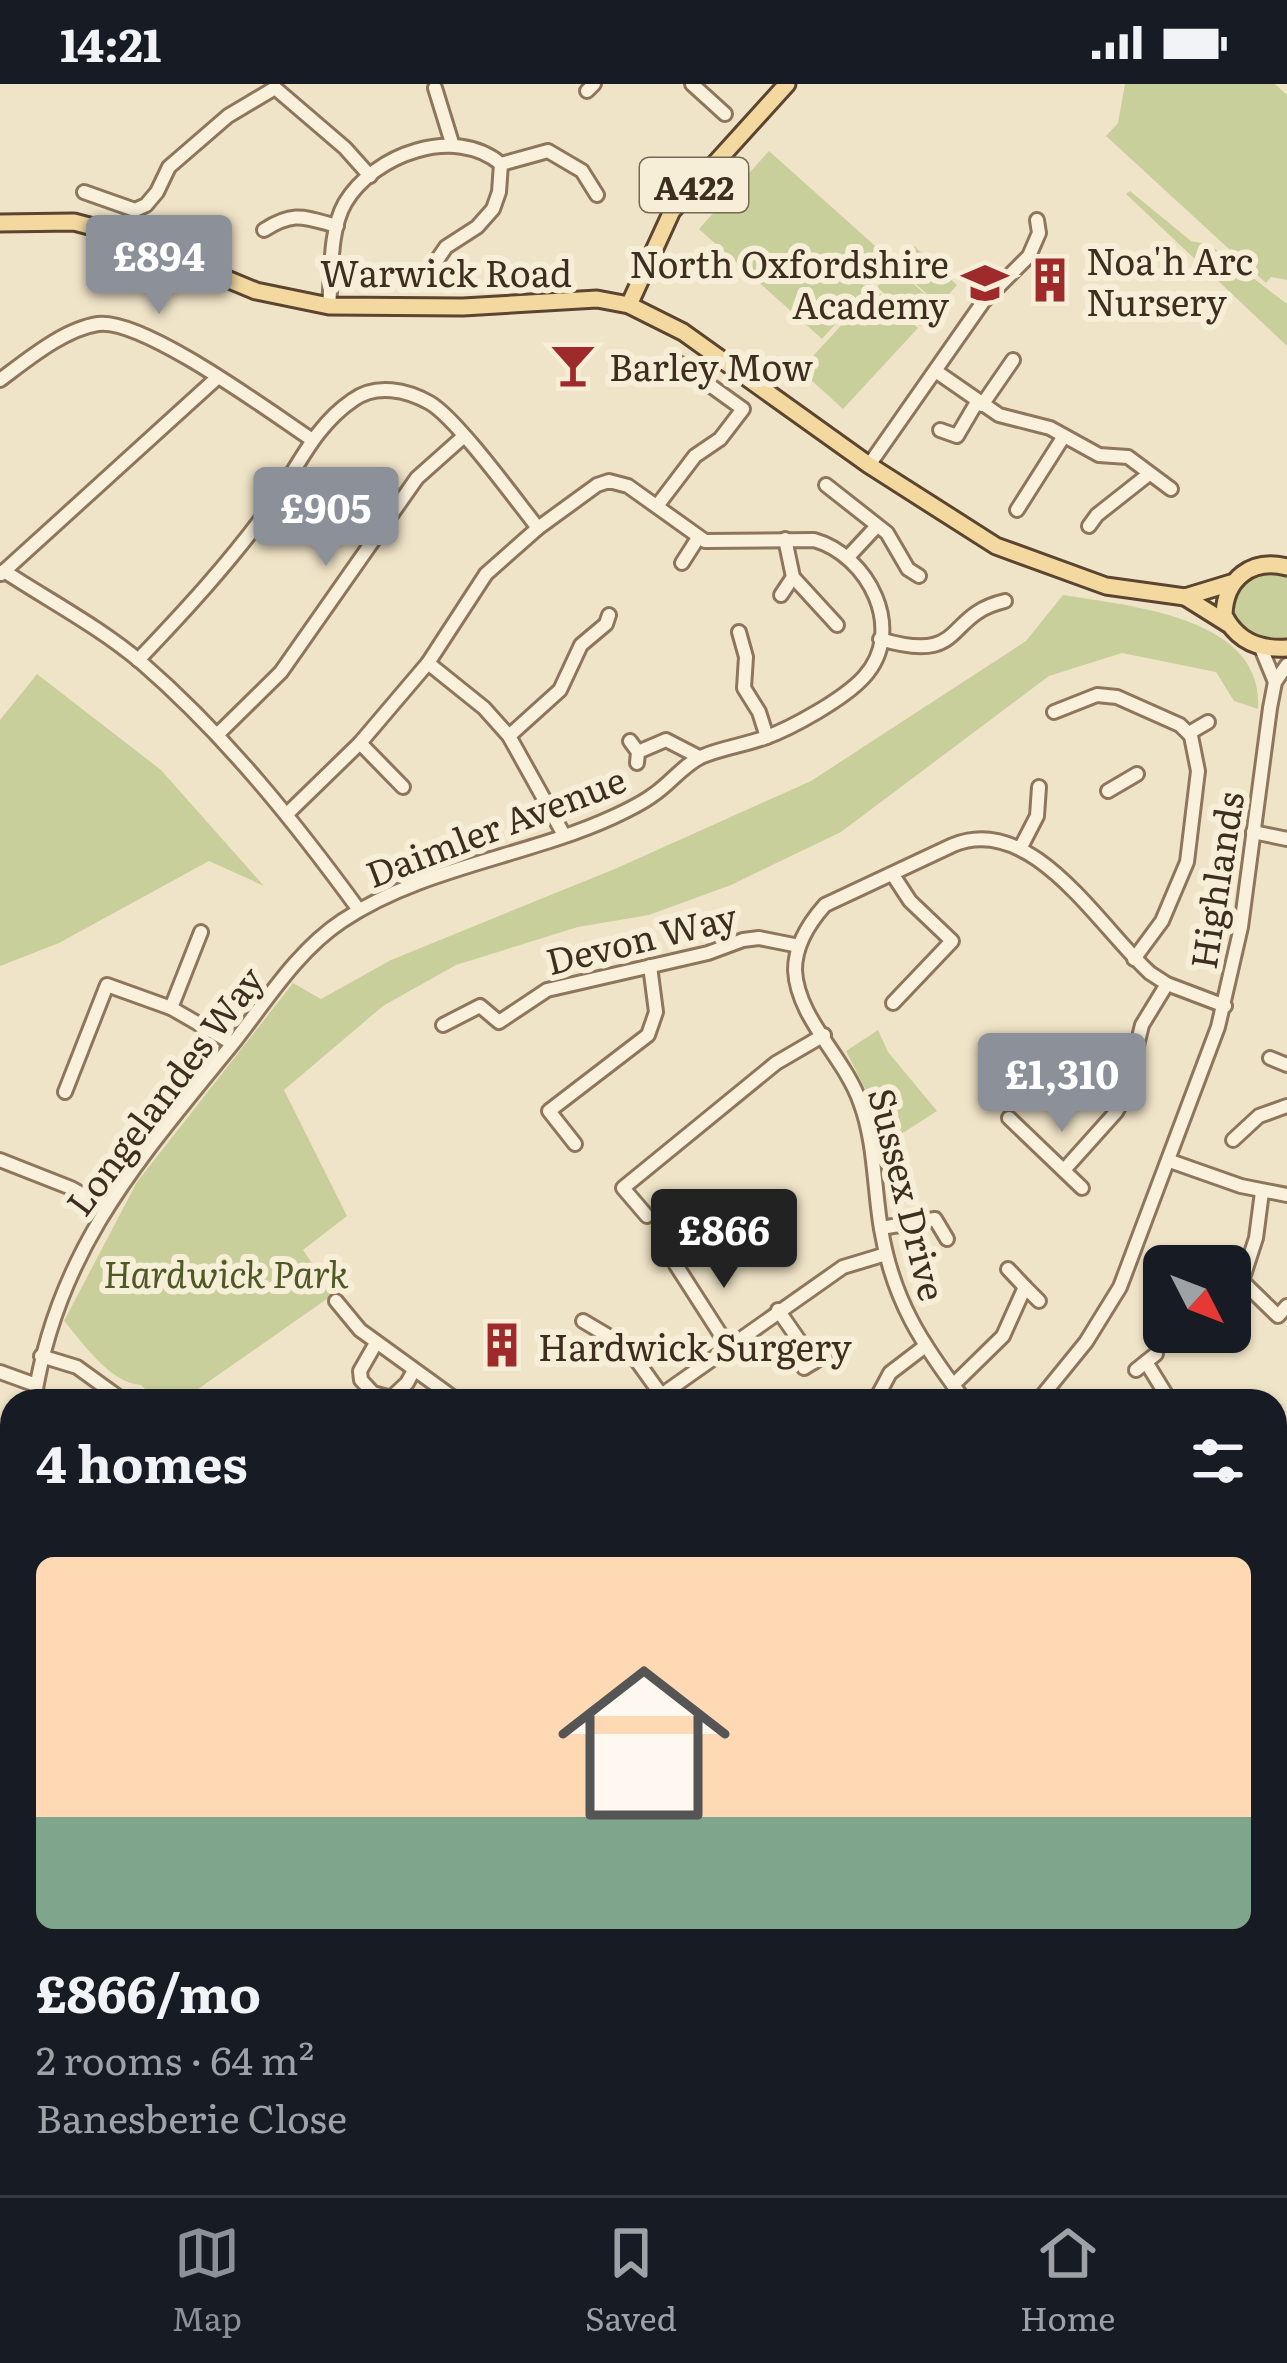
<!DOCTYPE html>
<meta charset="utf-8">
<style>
body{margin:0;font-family:Literata,serif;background:#20242c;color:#f1f3f6;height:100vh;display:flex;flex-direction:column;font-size:45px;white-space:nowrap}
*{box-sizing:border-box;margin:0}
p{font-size:39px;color:#9ea1a6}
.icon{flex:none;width:66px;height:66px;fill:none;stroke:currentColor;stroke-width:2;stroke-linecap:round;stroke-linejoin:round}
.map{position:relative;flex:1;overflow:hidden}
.panel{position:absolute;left:0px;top:1305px;width:1287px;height:807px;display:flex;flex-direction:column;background:#171b24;border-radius:36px 36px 0 0;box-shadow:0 3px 9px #0004}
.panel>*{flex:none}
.needle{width:78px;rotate:132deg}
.fabs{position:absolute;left:1143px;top:1161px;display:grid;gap:24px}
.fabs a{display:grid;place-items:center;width:108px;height:108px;border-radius:18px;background:#171b24;box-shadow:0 3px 9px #0004;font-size:60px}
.price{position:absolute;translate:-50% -102px;padding:0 27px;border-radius:12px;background:#8c9099;color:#fff;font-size:39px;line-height:78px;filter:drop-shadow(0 3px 6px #0008)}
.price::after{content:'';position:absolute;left:50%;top:72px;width:36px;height:27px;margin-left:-18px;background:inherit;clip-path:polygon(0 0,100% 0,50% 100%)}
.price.current{background:#222;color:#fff}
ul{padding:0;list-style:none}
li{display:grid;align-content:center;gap:24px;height:636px;padding:0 36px}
li span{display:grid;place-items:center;height:372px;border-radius:18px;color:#555}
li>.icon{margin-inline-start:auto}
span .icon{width:216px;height:216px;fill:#fffc;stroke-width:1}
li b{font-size:51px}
h2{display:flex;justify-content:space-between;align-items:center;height:144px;padding:0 36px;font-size:51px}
.status{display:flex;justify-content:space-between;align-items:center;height:84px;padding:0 60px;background:#171b24;direction:ltr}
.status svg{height:33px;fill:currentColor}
.tabs{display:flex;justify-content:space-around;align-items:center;height:168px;border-top:3px solid #363941;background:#171b24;font-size:33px;color:#9ea1a6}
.tabs a{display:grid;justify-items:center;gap:6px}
.tabs .current{color:#8c9099}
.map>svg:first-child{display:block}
.green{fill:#c9cf9b}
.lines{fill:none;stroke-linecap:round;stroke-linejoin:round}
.minor-casing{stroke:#8d765c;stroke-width:18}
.major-casing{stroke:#5b4430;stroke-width:21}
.minor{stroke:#faf1dc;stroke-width:12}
.major{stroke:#f3d9a0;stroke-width:15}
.labels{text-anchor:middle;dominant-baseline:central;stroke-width:12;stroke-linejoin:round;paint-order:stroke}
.shield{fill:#f7eed8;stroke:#756857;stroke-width:3}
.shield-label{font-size:33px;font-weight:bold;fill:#3d2e20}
.poi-label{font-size:36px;fill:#3d2e20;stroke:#f7eed8;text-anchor:start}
.street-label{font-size:36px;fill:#3d2e20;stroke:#f7eed8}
.park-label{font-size:36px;font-style:italic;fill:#4d5a26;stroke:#f7eed8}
</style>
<div class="status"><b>14:21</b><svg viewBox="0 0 49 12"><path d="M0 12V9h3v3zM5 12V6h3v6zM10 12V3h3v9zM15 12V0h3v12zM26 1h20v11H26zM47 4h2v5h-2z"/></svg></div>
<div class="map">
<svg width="1287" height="2111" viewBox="0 0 1287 2111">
<rect width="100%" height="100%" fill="#f0e4c8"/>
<g class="green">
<path d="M 1125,0 L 1275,0 L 1287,11 L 1287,196 L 1271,193 L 1266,199 L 1106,52 L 1118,39 Z"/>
<path d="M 769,67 L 892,177 L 822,255 L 699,145 Z"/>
<path d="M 1130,107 L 1191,157 L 1210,161 L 1287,220 L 1287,262 L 1126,110 Z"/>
<path d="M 914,162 L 957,201 L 939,221 L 896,182 Z"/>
<path d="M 895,183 L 938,222 L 920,242 L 877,203 Z"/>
<path d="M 875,205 L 918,244 L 843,325 L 800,286 Z"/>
<path d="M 1267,484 L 1287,488 L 1287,556 C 1258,554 1242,550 1229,523 L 1246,492 Z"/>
<path d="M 1063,511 C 1128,522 1265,532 1258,625 L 1234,617 L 1216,588 L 1122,569 L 1049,592 L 841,748 L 731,801 L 649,831 L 578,843 L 456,881 L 383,922 L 284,1006 L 347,1132 L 303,1166 L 334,1210 L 181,1317 L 158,1317 L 141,1301 C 111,1300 82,1258 64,1237 L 137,1098 L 293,899 L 321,915 L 391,876 L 617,784 L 811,697 L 1026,557 Z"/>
<path d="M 37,590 L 161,686 L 264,802 L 209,777 L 59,859 L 0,882 L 0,636 Z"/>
<path d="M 878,946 L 888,968 L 937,1027 L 881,1063 L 877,1043 L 879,1032 L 846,967 Z"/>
<path d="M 12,1826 L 12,2100 L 116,2100 L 124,2111 L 0,2111 L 0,1888 L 7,1828 Z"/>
<path d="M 403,2100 L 795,2100 L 766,2111 L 383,2111 Z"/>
</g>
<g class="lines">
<g class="minor-casing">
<g id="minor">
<path d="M 692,0 L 725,30"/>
<path d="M 435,4 L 452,59"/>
<path d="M 587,7 L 594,0"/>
<path d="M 84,108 L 135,126 L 146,121 L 157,108 L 169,83 L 228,32 L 275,4 L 345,64 L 370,92"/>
<path d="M 264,146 C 294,127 303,133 337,142"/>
<path d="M 424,195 L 446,163 L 477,143 L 493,125 L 499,108 L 501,80"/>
<path d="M 329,222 C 332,190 329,147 345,119 C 374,70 455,41 501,80 L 548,67 L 582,87 L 597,111"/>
<path d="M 937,288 L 999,331 L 1050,344 L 1099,371 L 1128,373 L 1171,405"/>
<path d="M 0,296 C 27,276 64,245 98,240 C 143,234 269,327 311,355"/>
<path d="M 982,321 L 1013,276"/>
<path d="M 940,346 L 957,352 L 977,318"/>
<path d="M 869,381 L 983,218 L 1029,172 L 1039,149 L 1037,136"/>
<path d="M 826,401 L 887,449 L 908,485 L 919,492"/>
<path d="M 657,422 L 695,372 L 720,355 L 743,325 L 679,279"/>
<path d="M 1017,426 L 1064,352"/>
<path d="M 1089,442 L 1097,431 L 1149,390"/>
<path d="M 785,455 L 793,493 L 837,541"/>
<path d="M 849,472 L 876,443"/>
<path d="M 682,479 L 698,454"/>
<path d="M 4,487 C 50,517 101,544 142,579 C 226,652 294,737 359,826"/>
<path d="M 1,490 L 218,293"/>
<path d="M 781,511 L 793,493"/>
<path d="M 739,548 L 746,573 L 744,604 L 759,628 L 767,653"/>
<path d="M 880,555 C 967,581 943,531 1005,517"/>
<path d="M 1261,564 L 1275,598"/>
<path d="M 138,576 C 185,527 230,478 270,423 C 297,386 313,343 353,316 C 376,299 407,306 430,319 C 457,335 515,415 538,444"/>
<path d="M 428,579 L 484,624 L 509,652 L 564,751"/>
<path d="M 1054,628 L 1097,611 L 1117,613 L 1180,641 L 1191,652 L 1198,687 L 1187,778 L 1162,837 L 1134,875"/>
<path d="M 1189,649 L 1208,638"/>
<path d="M 218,650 L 281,588 L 417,394 L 463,353"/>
<path d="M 509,652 L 560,606 L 581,561 L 606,540 L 609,531"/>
<path d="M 630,657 L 638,668 L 637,679"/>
<path d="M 360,659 L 403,703"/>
<path d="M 638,668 L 666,656 L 699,673"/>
<path d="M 1108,707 L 1137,690"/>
<path d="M 1253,748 L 1287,755"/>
<path d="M 1021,763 L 1037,732 L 1039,703"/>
<path d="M 893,919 L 952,857 L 910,817 L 893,791"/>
<path d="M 171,924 L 201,848"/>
<path d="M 443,941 L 480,922 L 499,938 L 547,906 L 708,869 L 743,856 L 759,854 L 799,862"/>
<path d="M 1270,974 L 1287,981"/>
<path d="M 65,1008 L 107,901 L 171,924 L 232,959"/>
<path d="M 1009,1034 L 1082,1104"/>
<path d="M 1233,1056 L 1259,1032 L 1287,1022"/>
<path d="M 575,1060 L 549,1027 L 648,951 L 656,928 L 650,882"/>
<path d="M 0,1076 L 71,1104 L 105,1123"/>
<path d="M 1170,1077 L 1241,1102 L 1287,1111"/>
<path d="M 1064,1086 L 1116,1028 L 1124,1014 L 1142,941 L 1167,900"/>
<path d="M 1262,1108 L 1256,1154 L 1242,1197 L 1278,1232 L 1287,1222"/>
<path d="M 647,1132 L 623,1104 L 776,979 L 824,951"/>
<path d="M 881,1144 L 935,1135 L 947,1155"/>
<path d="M 676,1181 L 728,1262"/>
<path d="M 1008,1185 L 1025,1203"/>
<path d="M 336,1217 L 360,1246 L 458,1317"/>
<path d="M 778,1226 L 814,1278"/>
<path d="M 583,1237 L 627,1263 L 665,1316"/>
<path d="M 376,1259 L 360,1287 L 361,1296 L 373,1309 L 391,1314 L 407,1299 L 414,1286"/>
<path d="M 41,1272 L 77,1283 L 124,1317"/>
<path d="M 1146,1278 L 1170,1317"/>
<path d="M 804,1284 L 825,1271"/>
<path d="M 1136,1286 L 1156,1270"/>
<path d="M 0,1288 L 36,1301"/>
<path d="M 953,1301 L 1003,1252 L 1025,1203 L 1039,1217"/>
<path d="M 660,1312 L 843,1183 L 886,1170"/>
<path d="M 34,1317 C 57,1164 141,1073 234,958 C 267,916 297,867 342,837 C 423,783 526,773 613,733 C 626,727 641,720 653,711 C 670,700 684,680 703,672 C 722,664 744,661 764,654 C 792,644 844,615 864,593 C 907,546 868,471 814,456 L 705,457 L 628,402 L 609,397 L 597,401 L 538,444 L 486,490 L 428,579 L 360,659 L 288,729"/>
<path d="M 875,1317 L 890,1289 L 924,1263"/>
<path d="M 965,1317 C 922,1260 893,1217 881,1145 C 874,1104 875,1057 860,1018 C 845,974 797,934 795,886 C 795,861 809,839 825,821 L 953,761 C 1032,728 1099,843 1150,889 L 1167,900 L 1225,922"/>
<path d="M 1038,1317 L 1086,1258 L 1120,1203 L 1218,943 L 1241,843 L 1270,624 L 1275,598 L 1287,581"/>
<path d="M 1275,1462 L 1287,1453"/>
<path d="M 0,1556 L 12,1469"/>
<path d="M 1275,1614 L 1287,1605"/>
<path d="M 1287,1748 L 1279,1762 L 1287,1797"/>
<path d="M 0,1765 L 12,1768"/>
<path d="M 1275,1819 L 1287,1814"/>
<path d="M 1275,1932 L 1287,1930"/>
<path d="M 210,2100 L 211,2111"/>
<path d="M 138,2101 L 147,2100"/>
<path d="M 780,2111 L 810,2100"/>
</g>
</g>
<g class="major-casing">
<g id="major">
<path d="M 0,139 L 74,138 L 116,149 L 256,207 L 329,222 L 463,223 L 597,215 L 629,221 L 683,248 L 869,381 L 996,462 L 1106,502 L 1185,513 L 1231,499"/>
<path d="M 629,221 L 672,127 L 787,0"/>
<path d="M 1287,483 C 1251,474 1225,495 1224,531 C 1237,557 1259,566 1287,564"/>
<path d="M 1185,513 L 1228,540"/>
</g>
</g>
<use href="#minor" class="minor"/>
<use href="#major" class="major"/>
</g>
<defs>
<g id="building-bare" transform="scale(3.6)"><path d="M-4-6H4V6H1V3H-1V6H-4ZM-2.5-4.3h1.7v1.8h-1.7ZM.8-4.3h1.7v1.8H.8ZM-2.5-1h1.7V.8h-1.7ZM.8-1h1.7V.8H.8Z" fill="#9e2a2b" stroke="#f7eed8" stroke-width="2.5" paint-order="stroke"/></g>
<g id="school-bare" transform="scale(3.6)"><path d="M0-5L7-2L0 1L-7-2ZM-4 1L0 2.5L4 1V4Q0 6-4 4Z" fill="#9e2a2b" stroke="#f7eed8" stroke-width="2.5" paint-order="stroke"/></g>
<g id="bar-bare" transform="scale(3.6)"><path d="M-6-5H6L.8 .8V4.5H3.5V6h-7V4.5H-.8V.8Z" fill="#9e2a2b" stroke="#f7eed8" stroke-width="2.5" paint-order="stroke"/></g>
</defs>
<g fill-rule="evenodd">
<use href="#building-bare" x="1050" y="196"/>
<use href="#school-bare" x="985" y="199"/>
<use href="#bar-bare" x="573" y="281"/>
<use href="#building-bare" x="502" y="1261"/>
</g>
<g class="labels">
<rect class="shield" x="640" y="74" width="108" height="54" rx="9"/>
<g class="shield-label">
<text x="694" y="101">A422</text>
</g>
<g class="poi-label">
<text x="1086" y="175">Noa'h Arc<tspan x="1086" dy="41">Nursery</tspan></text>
<text x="949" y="178" text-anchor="end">North Oxfordshire<tspan x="949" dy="41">Academy</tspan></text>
<text x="609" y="281">Barley Mow</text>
<text x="538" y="1261">Hardwick Surgery</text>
</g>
<g class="street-label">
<text x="446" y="187">Warwick Road</text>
<text transform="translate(495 741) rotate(-21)">Daimler Avenue</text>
<text transform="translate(1215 796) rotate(-81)">Highlands</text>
<text transform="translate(641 853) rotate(-14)">Devon Way</text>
<text transform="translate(163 1006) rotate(-53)">Longelandes Way</text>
<text transform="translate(909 1110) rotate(76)">Sussex Drive</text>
</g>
<g class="park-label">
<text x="226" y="1188">Hardwick Park</text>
</g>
</g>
</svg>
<div class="fabs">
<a><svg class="needle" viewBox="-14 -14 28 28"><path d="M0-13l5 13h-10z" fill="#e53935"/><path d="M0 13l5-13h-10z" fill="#9ea1a6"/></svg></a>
</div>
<b class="price" style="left:159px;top:233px">£894</b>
<b class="price" style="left:326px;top:485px">£905</b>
<b class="price" style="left:1062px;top:1051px">£1,310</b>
<b class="price current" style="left:724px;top:1207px">£866</b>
<section class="panel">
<h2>4 homes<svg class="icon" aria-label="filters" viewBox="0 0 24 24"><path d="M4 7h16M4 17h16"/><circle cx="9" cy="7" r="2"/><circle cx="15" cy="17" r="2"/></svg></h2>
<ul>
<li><span style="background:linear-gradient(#ffd9b3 70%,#7fa58c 0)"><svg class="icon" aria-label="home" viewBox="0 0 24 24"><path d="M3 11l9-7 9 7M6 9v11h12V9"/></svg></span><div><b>£866/mo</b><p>2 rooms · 64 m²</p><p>Banesberie Close</p></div></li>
</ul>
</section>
</div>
<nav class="tabs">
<a class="current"><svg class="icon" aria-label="map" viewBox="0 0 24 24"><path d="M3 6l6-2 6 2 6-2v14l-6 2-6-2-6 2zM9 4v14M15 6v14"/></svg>Map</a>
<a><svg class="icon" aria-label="saved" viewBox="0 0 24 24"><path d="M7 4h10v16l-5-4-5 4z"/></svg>Saved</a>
<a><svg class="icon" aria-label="home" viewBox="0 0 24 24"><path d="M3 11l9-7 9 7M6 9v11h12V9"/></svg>Home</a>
</nav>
